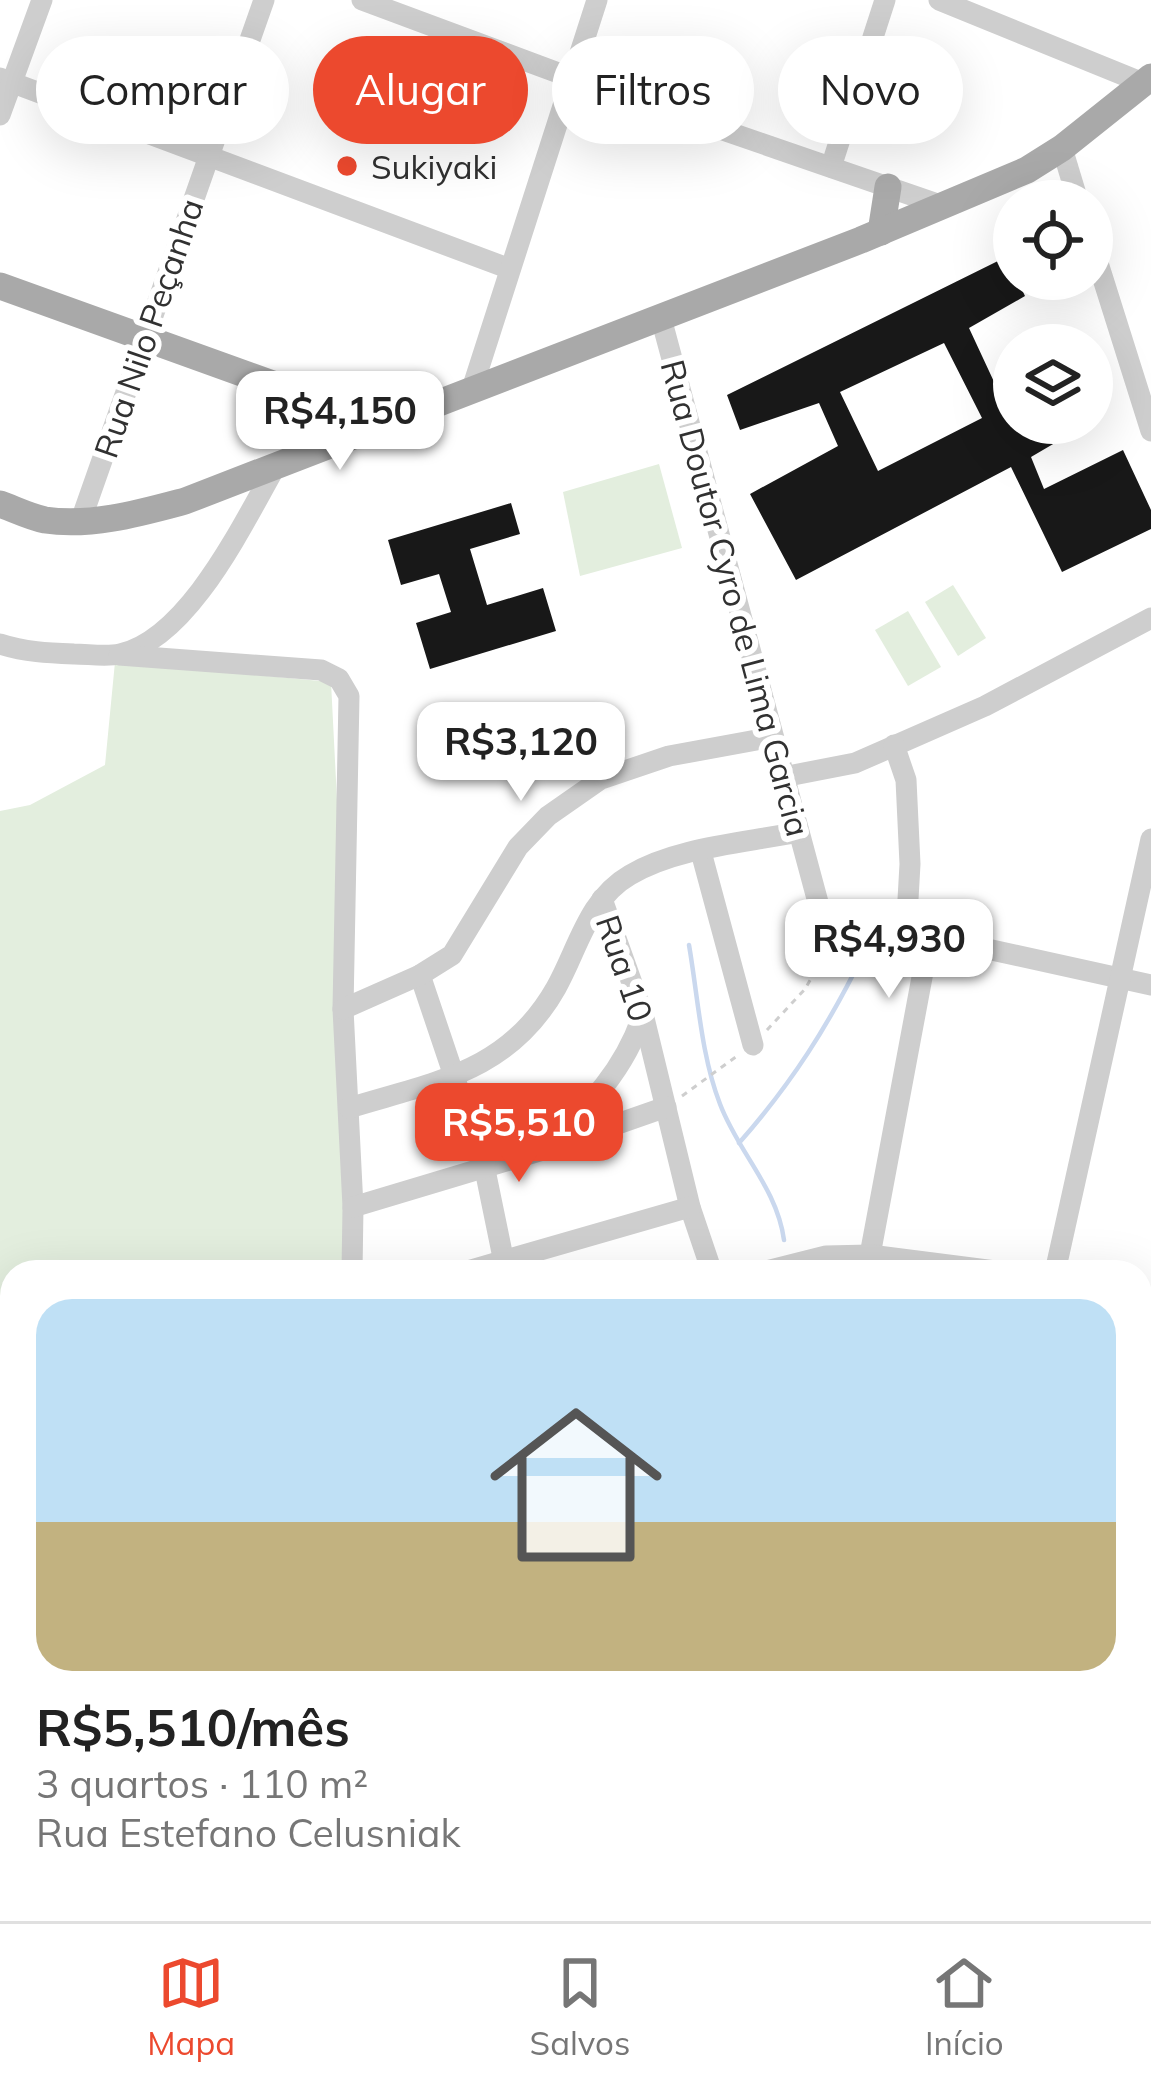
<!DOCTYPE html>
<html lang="pt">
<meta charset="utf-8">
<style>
body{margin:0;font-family:Mulish,sans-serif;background:#f2f2f2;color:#222;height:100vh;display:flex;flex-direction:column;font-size:45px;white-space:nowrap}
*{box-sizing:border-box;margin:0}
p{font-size:39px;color:#767676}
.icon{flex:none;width:66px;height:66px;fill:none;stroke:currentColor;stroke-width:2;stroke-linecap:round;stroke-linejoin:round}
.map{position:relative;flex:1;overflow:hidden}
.details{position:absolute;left:0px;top:1260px;width:1152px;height:663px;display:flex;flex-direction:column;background:#fff;border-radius:36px 36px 0 0;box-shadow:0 12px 48px #0002}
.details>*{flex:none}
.guide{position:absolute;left:36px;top:36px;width:1080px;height:108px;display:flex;gap:24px}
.controls{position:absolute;left:993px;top:180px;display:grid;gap:24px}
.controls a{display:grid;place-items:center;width:120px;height:120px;border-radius:50%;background:#fff;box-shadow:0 12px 48px #0002;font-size:60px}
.price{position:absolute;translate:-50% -102px;padding:0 27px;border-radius:24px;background:#fff;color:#222;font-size:39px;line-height:78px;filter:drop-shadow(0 3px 6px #0008)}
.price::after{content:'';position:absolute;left:50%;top:72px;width:36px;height:27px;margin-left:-18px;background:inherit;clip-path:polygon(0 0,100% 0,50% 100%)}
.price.current{background:#ec492e;color:#fff}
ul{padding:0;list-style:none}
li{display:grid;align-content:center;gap:24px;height:636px;padding:0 36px}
li span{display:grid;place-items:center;height:372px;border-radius:36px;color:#555}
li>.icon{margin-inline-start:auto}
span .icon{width:216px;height:216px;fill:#fffc;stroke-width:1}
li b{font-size:51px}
.chip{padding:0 42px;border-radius:54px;background:#fff;box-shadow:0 12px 48px #0002;font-size:42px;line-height:108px}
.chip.current{background:#ec492e;color:#fff}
.menu{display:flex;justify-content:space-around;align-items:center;height:168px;border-top:3px solid #e0e0e0;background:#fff;font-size:33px;color:#767676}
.menu a{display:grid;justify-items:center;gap:6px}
.menu .current{color:#ec492e}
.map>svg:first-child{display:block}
.green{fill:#e3eede}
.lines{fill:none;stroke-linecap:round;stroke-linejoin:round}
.stream{stroke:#cad8ee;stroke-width:4.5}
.building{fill:#181818;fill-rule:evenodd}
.path{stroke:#cecece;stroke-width:3;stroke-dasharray:6 6;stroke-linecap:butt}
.minor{stroke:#cecece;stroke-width:21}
.major{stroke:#a9a9a9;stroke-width:27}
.poi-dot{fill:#ec492e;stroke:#fff;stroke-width:4.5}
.labels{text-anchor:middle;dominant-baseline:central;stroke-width:12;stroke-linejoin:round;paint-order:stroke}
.poi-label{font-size:33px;fill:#313131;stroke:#fff;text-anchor:start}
.street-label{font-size:33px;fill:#313131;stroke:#fff}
</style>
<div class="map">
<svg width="1151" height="1921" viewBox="0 0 1151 1921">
<rect width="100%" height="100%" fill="#fff"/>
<g class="green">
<path d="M 659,464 L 682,548 L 580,576 L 563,492 Z"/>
<path d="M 953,585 L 986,638 L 958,656 L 925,602 Z"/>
<path d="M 908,611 L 941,667 L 908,686 L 875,630 Z"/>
<path d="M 115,662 L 331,682 L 361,1272 L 12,1272 L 12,1650 L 0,1664 L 0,811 L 30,805 L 105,765 Z"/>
<path d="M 106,1911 L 303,1911 L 296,1921 L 97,1921 Z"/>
</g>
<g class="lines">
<g class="stream">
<path d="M 689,945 C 698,997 701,1055 720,1104 C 738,1152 777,1188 784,1240"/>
<path d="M 739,1143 C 792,1083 828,1026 863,955"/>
<path d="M 0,1543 L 12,1545"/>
<path d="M 1140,1771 L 1151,1773"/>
<path d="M 195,1921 L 200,1911"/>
</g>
</g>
<g class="building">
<path d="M 1006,257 L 1025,296 L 969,328 L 1009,414 L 1014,412 L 1014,423 L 1089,423 L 1031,457 L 1044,489 L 1123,450 L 1151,510 L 1151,529 L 1062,572 L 1011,467 L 796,580 L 750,494 L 838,446 L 819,403 L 740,430 L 727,395 ZM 944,343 L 982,418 L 878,471 L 840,392 Z"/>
<path d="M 511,503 L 520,534 L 470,549 L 487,605 L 543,588 L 556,631 L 430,669 L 416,623 L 451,612 L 439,574 L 401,585 L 388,540 Z"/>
</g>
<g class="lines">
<g class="path">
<path d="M 767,1030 L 805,989 L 820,963"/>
<path d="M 682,1096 L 737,1056"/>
</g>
<g class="minor">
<path d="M 362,0 L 572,78 L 943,206"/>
<path d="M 939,0 L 1143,83"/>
<path d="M 0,78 L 510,269"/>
<path d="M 0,115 L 42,0"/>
<path d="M 1062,148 L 1078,201"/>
<path d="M 831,167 L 885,0"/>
<path d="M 1092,244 L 1151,431"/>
<path d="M 661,318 L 830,947"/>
<path d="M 472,389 L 597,0"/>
<path d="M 81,520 L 264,0"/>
<path d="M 0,644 C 24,652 49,653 74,654 C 88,654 106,657 120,654 C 190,638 244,521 277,464"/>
<path d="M 119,655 L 321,670 L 339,679 L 349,696 L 343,1009 L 353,1207 L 352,1272"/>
<path d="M 783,777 L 855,763 L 985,706 L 1151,618"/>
<path d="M 701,852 L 753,1045"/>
<path d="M 602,899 L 643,1014 L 690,1207 L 712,1272"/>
<path d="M 823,920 L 886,914 L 928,936 L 1151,985"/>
<path d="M 420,975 L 484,1165 L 506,1272"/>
<path d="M 343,1009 L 420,975 L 452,955 L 518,847 L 548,816 L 601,779 L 669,756 L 773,737"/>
<path d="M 349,1108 C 433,1082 508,1073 556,988 C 578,949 588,899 630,875 C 677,847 745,843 798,832"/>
<path d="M 547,1146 C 589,1106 625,1070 643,1014"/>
<path d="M 353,1207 L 543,1150 L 666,1107"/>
<path d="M 870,1255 L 926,956 L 907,917 L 910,864 L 906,780 L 894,745"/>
<path d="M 464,1272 L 690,1207"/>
<path d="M 762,1272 L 826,1256 L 870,1255 L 1003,1272"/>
<path d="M 1055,1272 L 1151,839"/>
<path d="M 1140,1298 L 1151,1300"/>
<path d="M 1140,1408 L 1151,1415"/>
<path d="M 1140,1509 L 1151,1516"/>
<path d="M 1140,1617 L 1151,1605"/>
<path d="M 0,1665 L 12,1652"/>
<path d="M 1140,1898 L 1151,1904"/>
<path d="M 741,1911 L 769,1921"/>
<path d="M 24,1921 L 33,1911"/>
<path d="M 559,1921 L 562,1911"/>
<path d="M 875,1921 L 879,1911"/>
<path d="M 1095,1921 L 1099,1911"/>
</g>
<g class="major">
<path d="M 881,232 L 888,187"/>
<path d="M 0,286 L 381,423"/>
<path d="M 0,504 C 14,509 30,517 45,520 C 91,527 140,513 185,501 L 861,240 L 1027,170 L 1062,148 L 1151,77"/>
</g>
</g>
<circle class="poi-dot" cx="347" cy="166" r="12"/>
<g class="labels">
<g class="poi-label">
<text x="371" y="166">Sukiyaki</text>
</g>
<g class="street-label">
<text transform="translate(148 328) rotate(-71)">Rua Nilo Peçanha</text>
<text transform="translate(736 598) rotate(75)">Rua Doutor Cyro de Lima Garcia</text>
<text transform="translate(625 968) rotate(71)">Rua 10</text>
</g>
</g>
</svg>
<div class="controls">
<a><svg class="icon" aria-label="locate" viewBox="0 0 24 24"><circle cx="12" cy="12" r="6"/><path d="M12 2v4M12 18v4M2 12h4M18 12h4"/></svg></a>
<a><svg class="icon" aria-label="layers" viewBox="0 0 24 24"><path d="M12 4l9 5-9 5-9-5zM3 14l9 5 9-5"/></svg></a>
</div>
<b class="price" style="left:340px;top:473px">R$4,150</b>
<b class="price" style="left:521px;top:804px">R$3,120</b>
<b class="price" style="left:889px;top:1001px">R$4,930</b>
<b class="price current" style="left:519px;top:1185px">R$5,510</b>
<div class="guide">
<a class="chip">Comprar</a>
<a class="chip current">Alugar</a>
<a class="chip">Filtros</a>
<a class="chip">Novo</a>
</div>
<section class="details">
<ul>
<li><span style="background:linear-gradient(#bfe0f5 60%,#c2b280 0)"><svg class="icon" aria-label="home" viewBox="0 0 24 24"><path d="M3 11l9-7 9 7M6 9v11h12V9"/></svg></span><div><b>R$5,510/mês</b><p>3 quartos · 110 m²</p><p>Rua Estefano Celusniak</p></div></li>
</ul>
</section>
</div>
<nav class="menu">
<a class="current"><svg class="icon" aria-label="map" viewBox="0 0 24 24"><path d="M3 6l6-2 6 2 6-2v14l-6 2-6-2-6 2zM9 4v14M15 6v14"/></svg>Mapa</a>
<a><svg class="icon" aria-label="saved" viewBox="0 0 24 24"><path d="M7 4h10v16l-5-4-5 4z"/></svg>Salvos</a>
<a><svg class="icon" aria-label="home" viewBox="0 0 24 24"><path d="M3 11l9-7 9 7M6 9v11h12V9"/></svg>Início</a>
</nav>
